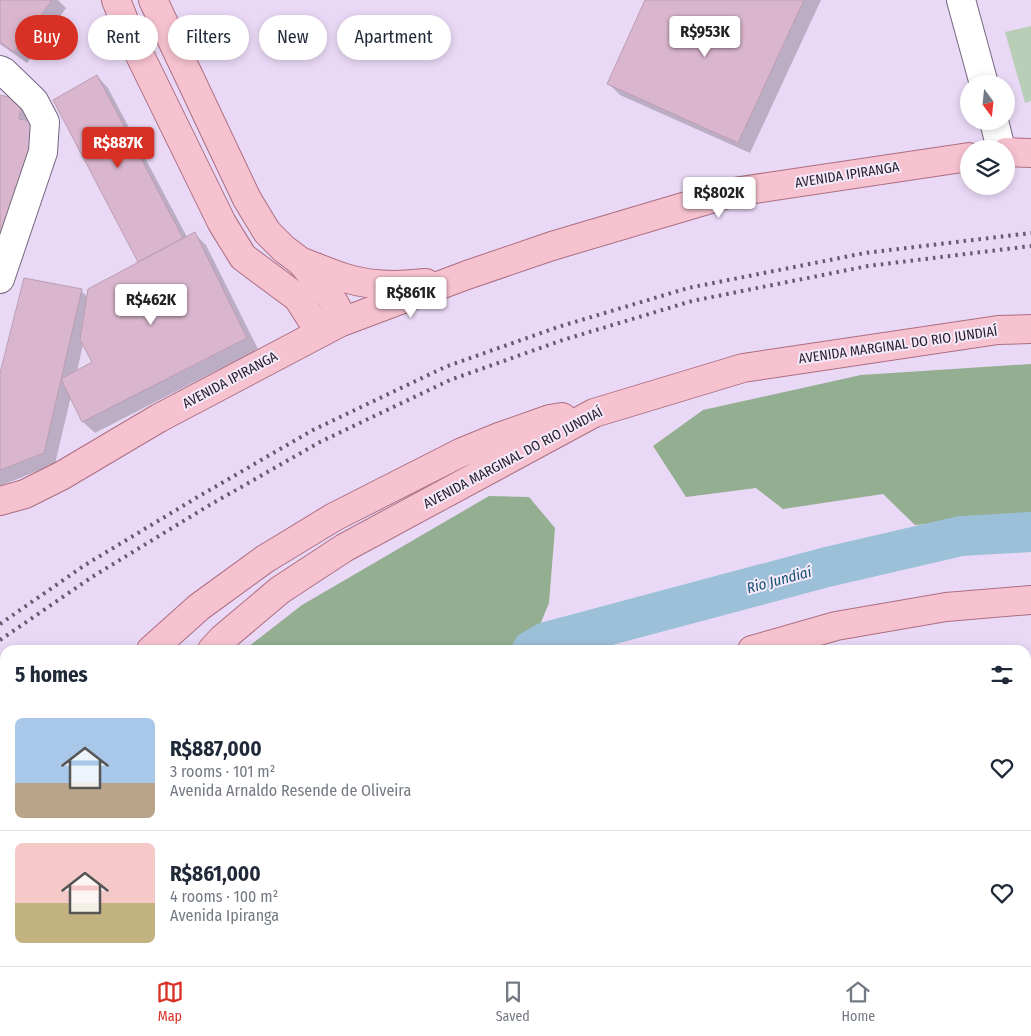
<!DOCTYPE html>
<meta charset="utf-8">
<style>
body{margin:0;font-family:"Fira Sans Condensed",sans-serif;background:#f6f6f7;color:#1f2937;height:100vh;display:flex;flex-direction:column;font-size:19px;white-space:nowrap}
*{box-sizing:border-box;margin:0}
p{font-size:16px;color:#747a83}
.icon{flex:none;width:28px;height:28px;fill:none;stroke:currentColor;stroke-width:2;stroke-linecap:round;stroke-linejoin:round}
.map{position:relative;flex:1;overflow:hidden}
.panel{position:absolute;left:0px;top:645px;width:1031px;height:321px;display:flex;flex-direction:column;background:#fff;border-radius:15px 15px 0 0;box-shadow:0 2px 8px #0003}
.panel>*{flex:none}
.banner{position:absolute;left:15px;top:15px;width:500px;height:45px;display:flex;gap:10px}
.needle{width:32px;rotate:165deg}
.controls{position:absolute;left:960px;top:75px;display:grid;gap:10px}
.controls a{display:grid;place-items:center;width:55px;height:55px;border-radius:50%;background:#fff;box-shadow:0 2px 8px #0003;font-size:25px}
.price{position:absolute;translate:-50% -42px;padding:0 11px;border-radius:5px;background:#fff;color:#222;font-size:16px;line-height:32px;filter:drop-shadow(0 1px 2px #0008)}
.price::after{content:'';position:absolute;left:50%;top:30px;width:15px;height:11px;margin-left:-8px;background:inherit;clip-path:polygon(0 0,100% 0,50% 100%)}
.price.on{background:#d93025;color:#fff}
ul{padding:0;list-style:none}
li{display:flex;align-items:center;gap:15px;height:125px;padding:0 15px}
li+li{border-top:1px solid #e0e1e3}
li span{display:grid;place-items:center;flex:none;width:140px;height:100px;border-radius:8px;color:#555}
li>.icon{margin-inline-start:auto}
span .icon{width:60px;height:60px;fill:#fffc;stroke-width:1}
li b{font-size:21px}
h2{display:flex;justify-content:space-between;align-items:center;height:60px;padding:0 15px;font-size:21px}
.pill{padding:0 18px;border-radius:22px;background:#fff;box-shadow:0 2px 8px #0003;font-size:18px;line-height:45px}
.pill.on{background:#d93025;color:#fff}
.tabs{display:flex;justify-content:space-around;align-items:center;height:70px;border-top:1px solid #e0e1e3;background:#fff;font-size:14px;color:#747a83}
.tabs a{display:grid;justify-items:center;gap:2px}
.tabs .on{color:#d93025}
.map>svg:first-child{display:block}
.industrial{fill:#ead0cd}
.green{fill:#b9ceb7}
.forest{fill:#93ae90}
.shadow{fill:#0003;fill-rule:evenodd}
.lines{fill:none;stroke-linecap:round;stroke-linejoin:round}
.stream{stroke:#9cc0d8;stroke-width:7}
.river{stroke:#9cc0d8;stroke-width:40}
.building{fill:#dab6ce;stroke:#bb9eb1}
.minor-casing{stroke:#756680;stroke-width:30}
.major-casing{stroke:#ab6e81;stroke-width:30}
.minor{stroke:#fff;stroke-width:28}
.major{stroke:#f7c2d0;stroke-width:28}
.rail{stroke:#665c6d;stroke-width:4;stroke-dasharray:2.5 5;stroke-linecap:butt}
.labels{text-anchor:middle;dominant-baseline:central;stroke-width:4;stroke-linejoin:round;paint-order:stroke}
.street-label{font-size:14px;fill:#261f2a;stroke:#f4e9fb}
.water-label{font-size:15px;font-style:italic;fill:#155173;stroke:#f4e9fb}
</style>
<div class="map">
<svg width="1031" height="966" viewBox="0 0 1031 966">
<rect width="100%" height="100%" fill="#ead9f6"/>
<path class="industrial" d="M 1031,815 L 1031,966 L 977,966 L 978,961 L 1026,961 L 1026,828 Z"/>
<path class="green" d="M 1031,26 L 1031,101 L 1025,103 L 1005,32 Z"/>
<g class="forest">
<path d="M 1031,364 L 1031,515 L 915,525 L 883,494 L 783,509 L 756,488 L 686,497 L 653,446 L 703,410 L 861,375 Z"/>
<path d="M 489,496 L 529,497 L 555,528 L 549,603 L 535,637 L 499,650 L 244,650 L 302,605 Z"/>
<path d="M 5,931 L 5,961 L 105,961 L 110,966 L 0,966 L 0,936 Z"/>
</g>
<g class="shadow">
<path d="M 0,0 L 58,0 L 66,8 L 27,63 L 0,44 Z"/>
<path d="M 646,0 L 821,0 L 750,153 L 620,95 L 608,83 Z"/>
<path d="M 97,76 L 108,88 L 187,237 L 194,233 L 206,245 L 258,349 L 95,433 L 83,422 L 71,396 L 55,464 L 0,486 L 0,378 L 81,291 L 88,297 L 140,262 L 55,100 ZM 83,344 L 94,363 L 77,372 Z"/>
<path d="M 0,96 L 30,110 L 13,243 L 0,234 Z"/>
</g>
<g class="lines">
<path class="stream" d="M 478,966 L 479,961"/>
<path class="river" d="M 532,650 L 546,642 L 827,567 L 961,536 L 1031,532"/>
</g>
<g class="building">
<path d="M 0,0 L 52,0 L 14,52 L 0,42 Z"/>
<path d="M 645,0 L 804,0 L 738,143 L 607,84 Z"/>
<path d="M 97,75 L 183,238 L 138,262 L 53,100 Z"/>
<path d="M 0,95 L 22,100 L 19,119 L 30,121 L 36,132 L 4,235 L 0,233 Z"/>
<path d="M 195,232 L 247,338 L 82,422 L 61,379 L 92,362 L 80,340 L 88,289 Z"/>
<path d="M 24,278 L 82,289 L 44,453 L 0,470 L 0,373 Z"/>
</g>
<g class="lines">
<g class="minor-casing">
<g id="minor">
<path d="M 961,0 L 984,84"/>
<path d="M 0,70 L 4,72 L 34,101 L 45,122 L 43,152 L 0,279"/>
<path d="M 994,121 L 1001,149"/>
</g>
</g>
<g class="major-casing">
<g id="major">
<path d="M 116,0 L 129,33 L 222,223 L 243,257 L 298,298 L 320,333"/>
<path d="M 153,0 L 247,199 L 267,232 L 284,249 L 300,261 L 330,296 L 337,308 L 339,323"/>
<path d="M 1006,152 L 1031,153"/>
<path d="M 305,263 C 318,268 332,274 345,278 C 370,286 400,286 426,283"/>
<path d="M 0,501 L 25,494 L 61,476 L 159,418 L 339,323 L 467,275 L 552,246 L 734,192 L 969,157"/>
<path d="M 151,650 L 199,607 L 265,559 L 334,517 L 460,453 L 499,437 L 550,419 L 562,417"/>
<path d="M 212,650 L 222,639 L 280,590 L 344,548 L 594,413 L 743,368 L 998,330 L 1031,329"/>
<path d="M 752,650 L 836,626 L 946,607 L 1031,600"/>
<path d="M 0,763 L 5,761"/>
<path d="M 0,838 L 5,842"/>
<path d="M 0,900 L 5,894"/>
<path d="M 139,961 L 144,966"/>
<path d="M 225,966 L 229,961"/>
<path d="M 587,966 L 588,961"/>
</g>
</g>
<use href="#minor" class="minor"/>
<use href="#major" class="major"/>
<g class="rail">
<path d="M 0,624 L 85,565 L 201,495 L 313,430 L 445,367 L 558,327 L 688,288 L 865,253 L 1031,233"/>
<path d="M 0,640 L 92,577 L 208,506 L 320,442 L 450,380 L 563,340 L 692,301 L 868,266 L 1031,246"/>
</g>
</g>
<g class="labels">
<g class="street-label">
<text transform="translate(847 175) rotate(-9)">AVENIDA IPIRANGA</text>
<text transform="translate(898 345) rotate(-8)">AVENIDA MARGINAL DO RIO JUNDIAÍ</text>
<text transform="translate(230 380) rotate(-28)">AVENIDA IPIRANGA</text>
<text transform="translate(513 458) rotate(-28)">AVENIDA MARGINAL DO RIO JUNDIAÍ</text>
</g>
<g class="water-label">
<text transform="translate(779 580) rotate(-15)">Rio Jundiaí</text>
</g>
</g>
</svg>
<div class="controls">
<a><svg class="needle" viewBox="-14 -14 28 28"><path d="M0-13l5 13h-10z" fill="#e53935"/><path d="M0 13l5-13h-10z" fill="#747a83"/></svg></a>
<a><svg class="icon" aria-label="layers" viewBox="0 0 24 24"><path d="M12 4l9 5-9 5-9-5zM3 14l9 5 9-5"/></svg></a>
</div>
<b class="price" style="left:705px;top:58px">R$953K</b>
<b class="price on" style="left:118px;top:169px">R$887K</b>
<b class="price" style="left:719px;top:219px">R$802K</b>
<b class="price" style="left:411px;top:319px">R$861K</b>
<b class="price" style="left:151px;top:326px">R$462K</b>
<div class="banner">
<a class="pill on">Buy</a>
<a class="pill">Rent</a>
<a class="pill">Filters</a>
<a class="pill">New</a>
<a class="pill">Apartment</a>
</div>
<section class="panel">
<h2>5 homes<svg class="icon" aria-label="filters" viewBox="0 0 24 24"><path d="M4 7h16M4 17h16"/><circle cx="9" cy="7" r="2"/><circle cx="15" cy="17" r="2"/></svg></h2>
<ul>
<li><span style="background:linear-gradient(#a9c7e8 65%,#b9a48a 0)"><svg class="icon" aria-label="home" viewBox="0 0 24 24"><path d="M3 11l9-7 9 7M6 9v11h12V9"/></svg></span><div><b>R$887,000</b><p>3 rooms · 101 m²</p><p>Avenida Arnaldo Resende de Oliveira</p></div><svg class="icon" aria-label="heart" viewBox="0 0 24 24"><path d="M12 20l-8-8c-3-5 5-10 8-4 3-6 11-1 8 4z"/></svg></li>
<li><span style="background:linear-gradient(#f6c9c9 60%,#c2b280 0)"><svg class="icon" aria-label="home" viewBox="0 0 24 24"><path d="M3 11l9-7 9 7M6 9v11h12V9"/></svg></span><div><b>R$861,000</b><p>4 rooms · 100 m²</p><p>Avenida Ipiranga</p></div><svg class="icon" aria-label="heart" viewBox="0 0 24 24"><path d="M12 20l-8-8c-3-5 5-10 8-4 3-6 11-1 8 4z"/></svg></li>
</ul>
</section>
</div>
<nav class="tabs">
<a class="on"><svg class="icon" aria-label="map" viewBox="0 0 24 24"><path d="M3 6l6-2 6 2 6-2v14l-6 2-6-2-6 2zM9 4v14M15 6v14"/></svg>Map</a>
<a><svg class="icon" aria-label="saved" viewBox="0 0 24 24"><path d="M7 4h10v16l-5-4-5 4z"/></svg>Saved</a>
<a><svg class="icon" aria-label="home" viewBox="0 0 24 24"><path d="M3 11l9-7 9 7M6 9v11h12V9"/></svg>Home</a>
</nav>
